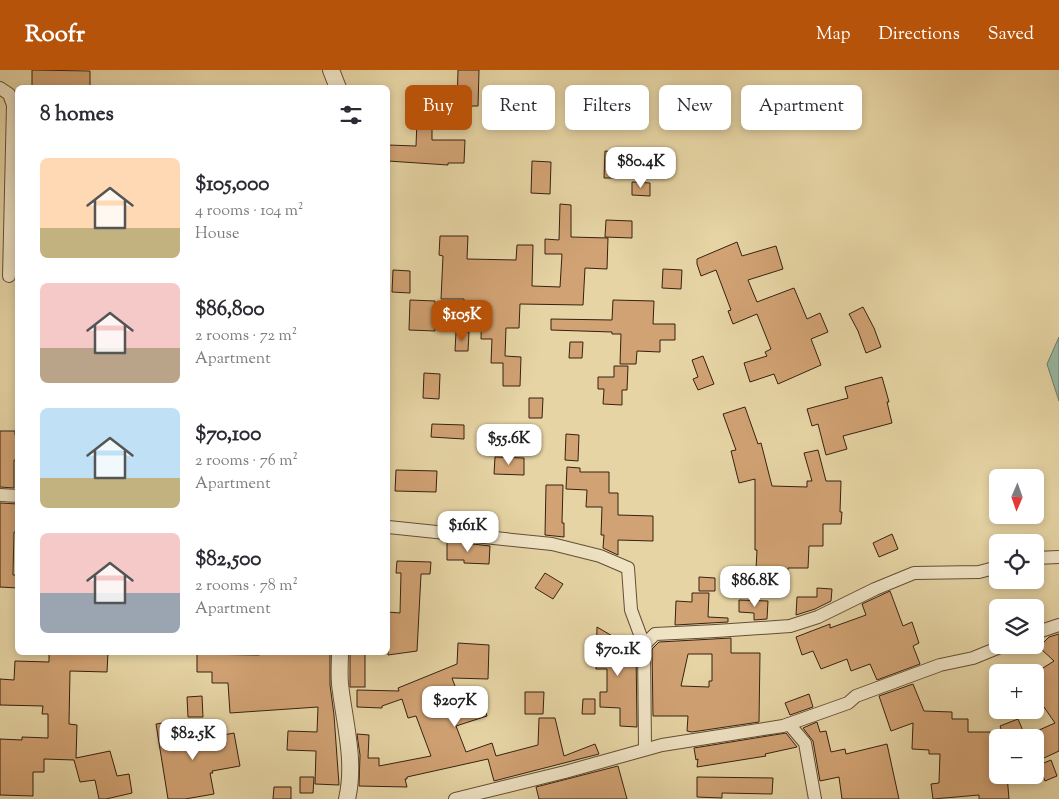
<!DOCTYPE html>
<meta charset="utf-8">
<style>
body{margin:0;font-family:"Sorts Mill Goudy",serif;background:#f2f2f3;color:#2b2b33;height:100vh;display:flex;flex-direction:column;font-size:19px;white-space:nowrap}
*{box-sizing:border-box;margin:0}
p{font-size:16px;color:#7c7c81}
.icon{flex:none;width:28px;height:28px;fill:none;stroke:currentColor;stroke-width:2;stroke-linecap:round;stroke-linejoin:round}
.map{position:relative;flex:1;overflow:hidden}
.drawer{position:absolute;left:15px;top:15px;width:375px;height:570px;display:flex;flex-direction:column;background:#fff;border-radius:8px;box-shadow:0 2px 8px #0003}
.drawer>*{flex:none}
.top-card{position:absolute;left:405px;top:15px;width:475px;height:45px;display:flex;gap:10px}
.needle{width:32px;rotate:182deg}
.fabs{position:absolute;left:989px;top:399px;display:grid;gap:10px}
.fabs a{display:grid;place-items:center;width:55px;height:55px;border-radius:8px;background:#fff;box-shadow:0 2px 8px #0003;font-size:25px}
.price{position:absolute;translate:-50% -42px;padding:0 11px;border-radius:10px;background:#fff;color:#222;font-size:16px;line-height:32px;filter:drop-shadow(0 1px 2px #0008)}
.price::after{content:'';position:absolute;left:50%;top:30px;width:15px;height:11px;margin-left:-8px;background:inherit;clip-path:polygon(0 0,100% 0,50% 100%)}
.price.selected{background:#b45309;color:#fff}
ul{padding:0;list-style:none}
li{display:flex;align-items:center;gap:15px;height:125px;padding:0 25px}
li span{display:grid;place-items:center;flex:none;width:140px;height:100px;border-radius:8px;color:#555}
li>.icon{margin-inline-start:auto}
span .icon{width:60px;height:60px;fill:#fffc;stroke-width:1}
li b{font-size:21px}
h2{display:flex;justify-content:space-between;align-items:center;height:60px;padding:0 25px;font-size:21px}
.chip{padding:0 18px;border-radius:8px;background:#fff;box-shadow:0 2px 8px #0003;font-size:18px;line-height:45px}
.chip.selected{background:#b45309;color:#fff}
header{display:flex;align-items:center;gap:30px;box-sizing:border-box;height:70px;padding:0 25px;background:#b45309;color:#fff}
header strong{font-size:24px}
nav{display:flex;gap:28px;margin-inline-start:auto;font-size:18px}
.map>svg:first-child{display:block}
.water{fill:#97b8a3;stroke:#717c68}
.building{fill:#d1a273;stroke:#372110;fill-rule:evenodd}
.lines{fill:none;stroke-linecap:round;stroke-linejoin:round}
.minor-casing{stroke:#634e35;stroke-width:14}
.tertiary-casing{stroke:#634e35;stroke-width:18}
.minor{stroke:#efe3c4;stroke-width:12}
.tertiary{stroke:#efe3c4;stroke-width:16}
</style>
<header>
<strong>Roofr</strong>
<nav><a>Map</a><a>Directions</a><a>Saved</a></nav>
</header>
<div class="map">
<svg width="1059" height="729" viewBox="0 0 1059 729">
<rect width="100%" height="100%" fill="#e6d4a4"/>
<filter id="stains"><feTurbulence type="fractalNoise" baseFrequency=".004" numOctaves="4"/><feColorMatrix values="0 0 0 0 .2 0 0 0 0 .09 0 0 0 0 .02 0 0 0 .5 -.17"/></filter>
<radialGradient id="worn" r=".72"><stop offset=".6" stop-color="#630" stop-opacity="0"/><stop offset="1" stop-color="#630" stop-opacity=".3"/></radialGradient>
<path class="water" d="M 1059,267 L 1059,331 L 1047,294 Z"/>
<g class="building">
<path d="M 32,0 L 90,1 L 90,18 L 32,18 Z"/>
<path d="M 458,0 L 479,0 L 478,36 L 457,36 Z"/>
<path d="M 417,50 L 432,51 L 432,70 L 465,70 L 464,93 L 448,93 L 448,95 L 388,91 L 388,75 L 416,76 Z"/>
<path d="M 605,81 L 617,82 L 617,91 L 623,91 L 622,108 L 604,108 Z"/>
<path d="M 532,91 L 551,92 L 550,124 L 531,123 Z"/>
<path d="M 632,112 L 650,113 L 650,126 L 632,125 Z"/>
<path d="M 560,134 L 571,135 L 571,167 L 608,168 L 607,199 L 585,198 L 583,235 L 520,234 L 519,258 L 506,258 L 505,286 L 521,287 L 520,316 L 503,316 L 503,293 L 491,293 L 492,269 L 481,269 L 482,232 L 464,232 L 464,229 L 441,229 L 443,186 L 439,185 L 440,166 L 468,166 L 467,189 L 516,190 L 517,175 L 533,175 L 532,216 L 560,217 L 562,184 L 545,184 L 545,169 L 559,170 Z"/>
<path d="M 606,150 L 632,151 L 632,168 L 605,167 Z"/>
<path d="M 737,172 L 742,186 L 776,176 L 783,199 L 748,210 L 757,232 L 794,218 L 807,249 L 820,243 L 828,262 L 811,269 L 821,295 L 778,314 L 774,304 L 750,312 L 744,293 L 767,286 L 765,282 L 771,279 L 757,244 L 733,254 L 728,241 L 731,240 L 716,200 L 701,206 L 697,194 L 697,189 Z"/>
<path d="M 663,199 L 682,200 L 681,219 L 662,218 Z"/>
<path d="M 393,200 L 410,201 L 410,223 L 392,222 Z"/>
<path d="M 410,230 L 435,231 L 435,261 L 409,260 Z"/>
<path d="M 613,230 L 654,231 L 653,254 L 675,254 L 675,270 L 660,270 L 660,282 L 637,281 L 636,294 L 620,294 L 621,264 L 612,264 L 612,262 L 551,260 L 551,249 L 612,250 Z"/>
<path d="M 863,237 L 874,258 L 881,277 L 866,283 L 858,261 L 849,244 Z"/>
<path d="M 456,262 L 469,262 L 468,281 L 455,281 Z"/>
<path d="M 570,272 L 583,272 L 582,288 L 569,288 Z"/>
<path d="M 703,286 L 714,314 L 698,320 L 693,309 L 698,307 L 692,290 Z"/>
<path d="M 614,296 L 628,296 L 627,320 L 622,320 L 622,335 L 603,334 L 604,319 L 598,319 L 598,307 L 614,307 Z"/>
<path d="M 424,303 L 440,304 L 439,329 L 423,328 Z"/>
<path d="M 882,307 L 889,332 L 887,332 L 892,353 L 843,366 L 847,379 L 826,385 L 818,354 L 812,356 L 807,339 L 848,328 L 845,317 Z"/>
<path d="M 529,328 L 543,328 L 542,348 L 529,348 Z"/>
<path d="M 745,337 L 758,374 L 761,373 L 772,416 L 807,417 L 807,411 L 812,411 L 804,383 L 818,380 L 826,411 L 841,411 L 840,442 L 842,442 L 841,454 L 823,454 L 823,476 L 809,476 L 808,498 L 788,498 L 788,500 L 756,499 L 757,480 L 755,480 L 755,409 L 739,413 L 731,381 L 736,380 L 723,344 Z"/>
<path d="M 432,354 L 464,355 L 464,369 L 431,367 Z"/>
<path d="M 0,361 L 15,361 L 15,365 L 18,365 L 18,390 L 14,390 L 14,418 L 0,417 Z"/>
<path d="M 566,364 L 579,365 L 578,391 L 565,390 Z"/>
<path d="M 495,387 L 524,388 L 524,405 L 494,404 Z"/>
<path d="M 567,397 L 580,398 L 580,402 L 609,402 L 609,423 L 618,423 L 618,445 L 653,446 L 653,471 L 618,470 L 618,485 L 603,478 L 604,465 L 601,465 L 602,437 L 586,437 L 587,420 L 566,419 Z"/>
<path d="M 396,400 L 437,401 L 436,422 L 395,421 Z"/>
<path d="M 546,415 L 563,415 L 562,453 L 564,453 L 564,467 L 545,465 Z"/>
<path d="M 0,433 L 18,434 L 18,462 L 14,462 L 13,505 L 18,505 L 18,518 L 0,517 Z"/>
<path d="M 892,464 L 898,479 L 879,487 L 873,473 Z"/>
<path d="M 447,471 L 490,476 L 489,494 L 464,493 L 464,490 L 447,490 Z"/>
<path d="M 397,491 L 431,492 L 430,504 L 421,504 L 417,581 L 388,585 L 388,542 L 400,543 L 401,503 L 396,503 Z"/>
<path d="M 545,503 L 563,514 L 553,529 L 535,518 Z"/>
<path d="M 699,507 L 715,508 L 715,521 L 699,521 Z"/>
<path d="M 817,518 L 832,519 L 831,531 L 815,539 L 796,545 L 797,527 L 817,527 Z"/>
<path d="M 890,521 L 903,556 L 912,552 L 919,573 L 913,576 L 920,594 L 877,610 L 870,594 L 851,601 L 847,589 L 821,599 L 813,581 L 802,585 L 796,567 L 830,554 L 830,558 L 866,545 L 862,534 Z"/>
<path d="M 692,523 L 709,523 L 708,547 L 728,548 L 728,552 L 675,555 L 676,531 L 692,532 Z"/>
<path d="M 739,530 L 768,531 L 767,549 L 754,550 L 754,543 L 739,542 Z"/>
<path d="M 597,557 L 636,580 L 637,657 L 620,656 L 620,638 L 600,637 L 600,622 L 607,622 L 607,599 L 596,599 Z"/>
<path d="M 1059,564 L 1059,681 L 1042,689 L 1035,675 L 1035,668 L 1032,668 L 1030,664 L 1055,653 L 1035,624 L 1035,603 L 1054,591 L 1039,577 L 1049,567 Z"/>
<path d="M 731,568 L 731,583 L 760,583 L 759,652 L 692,662 L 687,661 L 688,646 L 653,646 L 652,579 L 659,572 ZM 688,584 L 712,584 L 712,611 L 709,611 L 709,617 L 681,616 Z"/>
<path d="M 458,573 L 489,575 L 488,609 L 452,608 L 462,635 L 482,629 L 487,646 L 456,656 L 466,682 L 492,673 L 496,686 L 538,675 L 539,648 L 555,648 L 564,686 L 595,674 L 599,684 L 494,711 L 488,689 L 407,707 L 407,709 L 405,709 L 407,717 L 359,716 L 360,685 L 357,664 L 369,665 L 368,688 L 379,688 L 379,696 L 431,686 L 416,646 L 408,648 L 402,629 L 382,636 L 382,638 L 357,637 L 357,620 L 399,621 L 398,618 L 457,594 Z"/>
<path d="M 49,582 L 108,582 L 107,602 L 70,601 L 69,654 L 77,655 L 76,688 L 110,681 L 117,706 L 129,704 L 132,723 L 106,729 L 99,729 L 95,710 L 80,712 L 74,690 L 44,689 L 44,702 L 33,702 L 33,726 L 0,725 L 0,669 L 22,670 L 22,667 L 48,668 L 48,644 L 42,644 L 43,636 L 0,635 L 0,609 L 14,610 L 15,591 L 49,592 Z"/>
<path d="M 273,582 L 330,582 L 330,615 L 334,645 L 339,715 L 315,714 L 316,681 L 287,680 L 288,661 L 317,662 L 318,637 L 230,643 L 228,613 L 212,613 L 212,602 L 197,602 L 197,584 L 258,585 Z"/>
<rect x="350" y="582" width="15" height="35"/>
<path d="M 913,614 L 924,641 L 952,642 L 952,649 L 968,649 L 968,662 L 998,662 L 998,705 L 1007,705 L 1009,729 L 979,729 L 979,725 L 933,729 L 931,714 L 939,713 L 940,684 L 929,684 L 929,680 L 912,679 L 913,653 L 891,661 L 879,626 Z"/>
<path d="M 525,622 L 544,622 L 543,644 L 525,644 Z"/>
<path d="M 809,624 L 813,637 L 790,645 L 785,633 Z"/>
<path d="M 202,626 L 203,647 L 188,647 L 187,627 Z"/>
<path d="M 583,629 L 595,629 L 595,644 L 582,644 Z"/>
<path d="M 1018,649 L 1026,668 L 1004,668 L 1000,656 Z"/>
<path d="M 176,651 L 180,673 L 234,663 L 240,696 L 212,701 L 213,703 L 210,703 L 214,724 L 185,729 L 168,729 L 156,654 Z"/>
<path d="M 817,652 L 820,662 L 826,661 L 831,682 L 845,679 L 846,684 L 887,674 L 899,729 L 842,729 L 839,707 L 820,711 L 813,671 L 803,658 Z"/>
<path d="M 786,663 L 797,677 L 765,684 L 766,686 L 697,697 L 698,689 L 696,690 L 694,678 Z"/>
<path d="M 1051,690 L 1057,706 L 1045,711 L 1039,695 Z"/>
<path d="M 618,696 L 627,729 L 539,729 L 536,717 Z"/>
<path d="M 300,707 L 314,707 L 313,723 L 300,723 Z"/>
<path d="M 697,707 L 773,708 L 772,724 L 722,723 L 722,728 L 697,727 Z"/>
<path d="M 274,717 L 291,717 L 291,729 L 273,729 Z"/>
</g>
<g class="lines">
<g class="minor-casing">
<g id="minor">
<path d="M 0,18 L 9,24 L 13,35 L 9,206"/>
<path d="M 0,425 L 18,426"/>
<path d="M 388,457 L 552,474 L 600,486 L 628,498 L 631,540 L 644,575"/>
<path d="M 1035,488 L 1059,487"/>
<path d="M 1035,563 L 1059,555"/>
<path d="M 789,654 L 805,673 L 815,729"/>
<path d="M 645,679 L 644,575 L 655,564 L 716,561 L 790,556 L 818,547 L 875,519 L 914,503 L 979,502 L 998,497"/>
<path d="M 455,729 L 565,702 L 662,675 L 783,656 L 848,633 L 856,626 L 940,595 L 973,588 L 1005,575"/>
</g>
</g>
<g class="tertiary-casing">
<g id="tertiary">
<path d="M 331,0 L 338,18"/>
<path d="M 340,582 C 340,593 339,603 340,614 C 344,651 356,691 347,729"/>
</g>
</g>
<use href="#minor" class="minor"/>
<use href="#tertiary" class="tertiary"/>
</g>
<rect width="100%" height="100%" filter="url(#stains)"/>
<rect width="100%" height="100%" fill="url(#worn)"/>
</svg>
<div class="fabs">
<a><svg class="needle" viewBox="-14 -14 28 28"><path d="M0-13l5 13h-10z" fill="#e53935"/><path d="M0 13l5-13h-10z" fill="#7c7c81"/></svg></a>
<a><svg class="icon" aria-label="locate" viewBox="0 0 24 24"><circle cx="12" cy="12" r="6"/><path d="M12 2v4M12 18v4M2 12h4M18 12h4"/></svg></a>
<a><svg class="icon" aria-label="layers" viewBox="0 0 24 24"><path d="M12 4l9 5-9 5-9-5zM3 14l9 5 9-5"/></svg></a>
<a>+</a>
<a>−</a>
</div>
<b class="price" style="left:641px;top:119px">$80.4K</b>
<b class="price selected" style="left:462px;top:272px">$105K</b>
<b class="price" style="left:509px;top:396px">$55.6K</b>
<b class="price" style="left:468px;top:483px">$161K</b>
<b class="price" style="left:755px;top:538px">$86.8K</b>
<b class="price" style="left:618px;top:607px">$70.1K</b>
<b class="price" style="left:455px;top:658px">$207K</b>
<b class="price" style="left:193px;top:691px">$82.5K</b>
<div class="top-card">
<a class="chip selected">Buy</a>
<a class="chip">Rent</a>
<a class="chip">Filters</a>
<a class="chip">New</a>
<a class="chip">Apartment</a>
</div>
<section class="drawer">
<h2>8 homes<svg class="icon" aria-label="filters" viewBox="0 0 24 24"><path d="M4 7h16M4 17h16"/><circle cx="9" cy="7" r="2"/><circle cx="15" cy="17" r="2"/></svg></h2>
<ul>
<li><span style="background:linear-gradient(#ffd9b3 70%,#c2b280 0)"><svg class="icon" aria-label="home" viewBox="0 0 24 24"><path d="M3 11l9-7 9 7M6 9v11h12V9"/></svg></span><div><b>$105,000</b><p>4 rooms · 104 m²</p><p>House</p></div></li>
<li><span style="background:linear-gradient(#f6c9c9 65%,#b9a48a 0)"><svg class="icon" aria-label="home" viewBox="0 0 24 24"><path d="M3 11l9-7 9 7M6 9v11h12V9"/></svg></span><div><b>$86,800</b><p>2 rooms · 72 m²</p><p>Apartment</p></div></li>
<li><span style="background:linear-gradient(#bfe0f5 70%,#c2b280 0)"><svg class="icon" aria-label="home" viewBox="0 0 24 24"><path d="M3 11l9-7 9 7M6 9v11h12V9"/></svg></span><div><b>$70,100</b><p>2 rooms · 76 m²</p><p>Apartment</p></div></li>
<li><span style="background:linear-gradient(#f6c9c9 60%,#9aa5b1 0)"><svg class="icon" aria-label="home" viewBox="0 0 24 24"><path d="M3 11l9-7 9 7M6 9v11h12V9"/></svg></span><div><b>$82,500</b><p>2 rooms · 78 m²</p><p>Apartment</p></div></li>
</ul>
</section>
</div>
